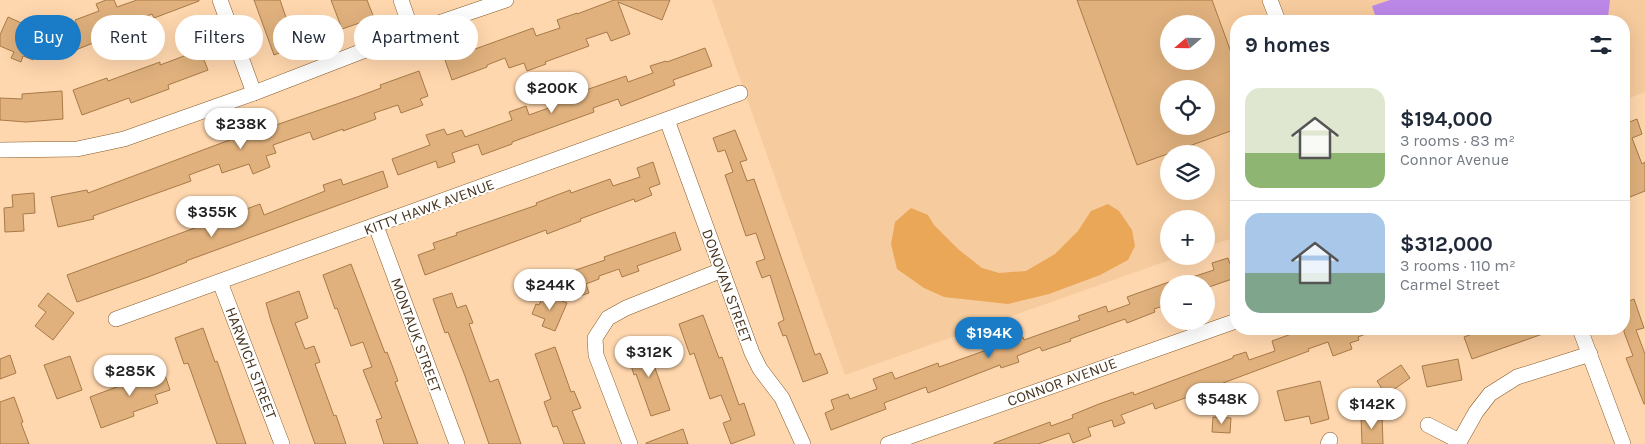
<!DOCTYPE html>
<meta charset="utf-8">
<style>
body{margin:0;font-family:Karla,sans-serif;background:#f6f6f7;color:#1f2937;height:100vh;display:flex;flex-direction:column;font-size:19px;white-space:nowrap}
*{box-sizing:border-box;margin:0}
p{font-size:16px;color:#747a83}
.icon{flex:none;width:28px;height:28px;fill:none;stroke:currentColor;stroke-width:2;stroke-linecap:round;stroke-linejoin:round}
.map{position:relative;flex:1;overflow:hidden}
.sheet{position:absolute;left:1230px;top:15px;width:400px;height:320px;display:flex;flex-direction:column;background:#fff;border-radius:20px;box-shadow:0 5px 20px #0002}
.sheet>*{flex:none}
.guide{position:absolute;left:15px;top:15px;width:475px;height:45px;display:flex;gap:10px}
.needle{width:32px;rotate:250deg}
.tools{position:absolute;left:1160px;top:15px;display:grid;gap:10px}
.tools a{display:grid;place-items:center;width:55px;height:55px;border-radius:50%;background:#fff;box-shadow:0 5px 20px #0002;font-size:25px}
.price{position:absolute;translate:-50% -42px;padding:0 11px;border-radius:18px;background:#fff;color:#222;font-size:16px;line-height:32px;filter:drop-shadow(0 1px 2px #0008)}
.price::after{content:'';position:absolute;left:50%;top:30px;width:15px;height:11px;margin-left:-8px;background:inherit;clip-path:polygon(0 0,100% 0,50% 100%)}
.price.selected{background:#1a7cc7;color:#fff}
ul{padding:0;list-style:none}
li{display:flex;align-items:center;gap:15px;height:125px;padding:0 15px}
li+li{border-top:1px solid #e0e1e3}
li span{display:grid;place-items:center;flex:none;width:140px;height:100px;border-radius:15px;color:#555}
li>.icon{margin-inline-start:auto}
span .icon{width:60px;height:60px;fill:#fffc;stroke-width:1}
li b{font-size:21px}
h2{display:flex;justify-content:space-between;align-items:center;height:60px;padding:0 15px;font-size:21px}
.chip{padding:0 18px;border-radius:22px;background:#fff;box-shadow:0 5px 20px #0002;font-size:18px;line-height:45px}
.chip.selected{background:#1a7cc7;color:#fff}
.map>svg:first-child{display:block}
.built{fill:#f6cb9d;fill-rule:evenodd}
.green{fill:#eaa758}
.water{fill:#bc88e7}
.building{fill:#e0b17d;stroke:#a77a47;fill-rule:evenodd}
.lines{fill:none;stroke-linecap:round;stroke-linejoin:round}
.minor-casing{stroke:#855a26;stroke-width:16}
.minor{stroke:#fff;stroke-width:15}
.labels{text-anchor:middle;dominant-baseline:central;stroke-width:4;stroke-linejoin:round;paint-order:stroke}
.street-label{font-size:15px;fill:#48351f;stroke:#fff}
</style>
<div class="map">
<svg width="1645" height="444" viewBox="0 0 1645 444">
<rect width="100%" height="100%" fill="#ffd7ae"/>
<path class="built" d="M 712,0 L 1645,0 L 1645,92 L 1624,100 L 1624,21 L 1236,21 L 1236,237 L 1206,247 L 1206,219 L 1169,219 L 1169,256 L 1181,256 L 845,375 ZM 1169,24 L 1206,24 L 1206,61 L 1169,61 ZM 1169,89 L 1206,89 L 1206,126 L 1169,126 ZM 1169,154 L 1206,154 L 1206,191 L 1169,191 Z"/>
<path class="green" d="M 1108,204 L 1119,211 L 1132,230 L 1135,246 L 1128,260 L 1100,275 L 1049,294 L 1008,304 L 944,297 L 924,288 L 897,269 L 891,244 L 895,222 L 911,208 L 928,215 L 934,225 L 958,249 L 982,268 L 999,273 L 1026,271 L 1055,254 L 1078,231 L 1091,211 Z"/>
<path class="water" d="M 1390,0 L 1610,0 L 1608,17 L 1598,21 L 1377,21 L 1372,6 Z"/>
<g class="building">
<path d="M 106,0 L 114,0 L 117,7 L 137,0 L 199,0 L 199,1 L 154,18 L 152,14 L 133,21 L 136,26 L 63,55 L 56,35 L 78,27 L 75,20 L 99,11 L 96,4 Z"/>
<path d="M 254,0 L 280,0 L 290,29 L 299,26 L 306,43 L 274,55 Z"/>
<path d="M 331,0 L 367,0 L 374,18 L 342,29 Z"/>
<path d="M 614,0 L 670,0 L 662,20 L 618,2 L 630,34 L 611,41 L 607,32 L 586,39 L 589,46 L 545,62 L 546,64 L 527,71 L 524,63 L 509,68 L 505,58 L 487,65 L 487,67 L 452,80 L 445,60 L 533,28 L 536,36 L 560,28 L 557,20 L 577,13 L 577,14 Z"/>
<path d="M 1077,0 L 1212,0 L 1236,66 L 1236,129 L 1137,165 ZM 1169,24 L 1206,24 L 1206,61 L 1169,61 ZM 1169,89 L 1206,89 L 1206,126 L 1169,126 Z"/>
<path d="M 8,17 L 26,25 L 22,35 L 40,42 L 33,60 L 23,56 L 21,62 L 11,58 L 14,52 L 0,46 L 0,35 Z"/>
<path d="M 705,48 L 712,66 L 673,80 L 675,85 L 621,106 L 618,99 L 593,108 L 594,112 L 512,142 L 512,144 L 482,155 L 478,144 L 452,153 L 455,162 L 438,168 L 436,161 L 398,175 L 392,159 L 430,145 L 426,135 L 444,129 L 447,135 L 462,130 L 465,137 L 512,120 L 509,112 L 526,106 L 529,115 L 554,106 L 551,100 L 585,88 L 586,90 L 626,76 L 628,82 L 653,73 L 650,66 L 666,61 L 667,62 Z"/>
<path d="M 200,50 L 208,70 L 168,85 L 169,89 L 131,103 L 129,98 L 82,115 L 73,90 L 107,78 L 108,81 L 160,62 L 160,65 Z"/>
<path d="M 419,71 L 428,96 L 420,99 L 423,105 L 401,113 L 398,105 L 374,113 L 376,119 L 343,131 L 343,129 L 313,140 L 310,132 L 273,145 L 276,153 L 266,156 L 270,167 L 253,174 L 249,164 L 222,173 L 219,164 L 189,175 L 191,181 L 93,216 L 94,219 L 58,227 L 51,197 L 87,190 L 88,193 L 275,123 L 276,125 L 357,97 L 381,88 L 380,85 Z"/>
<path d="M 62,91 L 63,119 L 26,122 L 0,120 L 0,98 L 22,99 L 22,94 Z"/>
<path d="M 1624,118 L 1625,118 L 1627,123 L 1637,119 L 1642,134 L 1632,138 L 1642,164 L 1645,162 L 1645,191 L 1630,197 L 1624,180 Z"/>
<path d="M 735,130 L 747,160 L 740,162 L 747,181 L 754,179 L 815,355 L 820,353 L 828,373 L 803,382 L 786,335 L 783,336 L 778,323 L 784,320 L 770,275 L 762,278 L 756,262 L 765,259 L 756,233 L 746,236 L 725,175 L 733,172 L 725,150 L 718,152 L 713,138 Z"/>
<path d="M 653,162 L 660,184 L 649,188 L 652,195 L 635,202 L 634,199 L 580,219 L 581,221 L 547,234 L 546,230 L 425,275 L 418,255 L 435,249 L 433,243 L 457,235 L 456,233 L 537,205 L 536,203 L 570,190 L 571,193 L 610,179 L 613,186 L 640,177 L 637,168 Z"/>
<path d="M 383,171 L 388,187 L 186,261 L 187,262 L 148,277 L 77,302 L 67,275 L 260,204 L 264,215 L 325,191 L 323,185 L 341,179 L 343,185 Z"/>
<path d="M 34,193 L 35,213 L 23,214 L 24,231 L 5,232 L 4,208 L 13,207 L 12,195 Z"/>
<path d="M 675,232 L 681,250 L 637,266 L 639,271 L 622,277 L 619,269 L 599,276 L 599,279 L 586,284 L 589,293 L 573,298 L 564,274 L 605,260 L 604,257 Z"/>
<path d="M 1228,258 L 1235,278 L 1209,287 L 1208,284 L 1177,284 L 1177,282 L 1214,270 L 1212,263 Z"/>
<path d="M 351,264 L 385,353 L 387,352 L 398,381 L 395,382 L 418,444 L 384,444 L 376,420 L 382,418 L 363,370 L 372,367 L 363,342 L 351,346 L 337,308 L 335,309 L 323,275 Z"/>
<path d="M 1169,282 L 1169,304 L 1154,309 L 1155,312 L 1127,323 L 1125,319 L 1070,339 L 1071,341 L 1042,351 L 1040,347 L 1017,356 L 1019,362 L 1001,368 L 1000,365 L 928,393 L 926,387 L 884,403 L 886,409 L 831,430 L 825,413 L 834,409 L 831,400 L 848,394 L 850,399 L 877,389 L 873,379 L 892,372 L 895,379 L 938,363 L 939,367 L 1023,337 L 1024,340 L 1080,320 L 1078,316 L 1106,306 L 1108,312 L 1130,304 L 1127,297 Z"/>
<path d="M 299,291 L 308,318 L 295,323 L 305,349 L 314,346 L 320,362 L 315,364 L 334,416 L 336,415 L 346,444 L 315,444 L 271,321 L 266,303 Z"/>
<path d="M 48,293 L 74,313 L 53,340 L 35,326 L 46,312 L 38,306 Z"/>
<path d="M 452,293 L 457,308 L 466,305 L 473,323 L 469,324 L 490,382 L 498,379 L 521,444 L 489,444 L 465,376 L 448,332 L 445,333 L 433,299 Z"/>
<path d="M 544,293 L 567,303 L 555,331 L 542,326 L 545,319 L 532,314 L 536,304 L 539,305 Z"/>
<path d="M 1634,299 L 1644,328 L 1636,330 L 1645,354 L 1645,404 L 1644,404 L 1626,358 L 1633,356 L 1624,332 L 1624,303 Z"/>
<path d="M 703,315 L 719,358 L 722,357 L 739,405 L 744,403 L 755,435 L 731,444 L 723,423 L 731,420 L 721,395 L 710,399 L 694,353 L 690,355 L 679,324 Z"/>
<path d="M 203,328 L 215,362 L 217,361 L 246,444 L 217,444 L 188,363 L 184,364 L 175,338 Z"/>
<path d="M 1305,329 L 1376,329 L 1376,330 L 1358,337 L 1359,340 L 1350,343 L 1352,349 L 1333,356 L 1328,342 L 1308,349 L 1309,351 L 1223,383 L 1225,389 L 1201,397 L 1197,397 L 1196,394 L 1155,409 L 1153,403 L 1121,415 L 1125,423 L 1114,427 L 1112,420 L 1088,428 L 1091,436 L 1073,443 L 1069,433 L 1038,444 L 994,444 L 994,443 L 1050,422 L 1051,426 L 1073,418 L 1072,415 L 1099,404 L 1133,392 L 1134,395 L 1233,358 L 1233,356 L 1246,352 L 1249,360 L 1275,351 L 1272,341 Z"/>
<path d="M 1486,329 L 1554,329 L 1554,330 L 1472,359 L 1464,337 Z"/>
<path d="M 650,341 L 659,366 L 655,368 L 670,410 L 651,416 L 636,374 L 634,375 L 629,359 L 638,356 L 634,346 Z"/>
<path d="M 555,347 L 571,392 L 574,391 L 581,408 L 572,411 L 585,444 L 564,444 L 557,426 L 553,427 L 544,402 L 551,399 L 535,354 Z"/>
<path d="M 10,355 L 16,373 L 0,379 L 0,359 Z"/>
<path d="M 70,356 L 82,390 L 57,399 L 44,365 Z"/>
<path d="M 1458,359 L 1462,380 L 1427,387 L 1422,366 Z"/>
<path d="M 1401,365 L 1410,378 L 1386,395 L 1377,381 Z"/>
<path d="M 162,366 L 170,390 L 155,395 L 158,403 L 133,412 L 134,416 L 101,428 L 90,397 L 130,382 L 129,378 Z"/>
<path d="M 1320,381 L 1329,419 L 1311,424 L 1309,416 L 1285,421 L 1277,391 Z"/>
<path d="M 14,397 L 23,422 L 21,423 L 29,444 L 0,444 L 0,402 Z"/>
<path d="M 1382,415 L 1383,444 L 1362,444 L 1361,416 Z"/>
<path d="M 1213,417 L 1231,418 L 1230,433 L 1212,432 Z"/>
<path d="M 683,429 L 688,444 L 646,444 L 646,443 Z"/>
</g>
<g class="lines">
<g class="minor-casing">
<g id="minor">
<path d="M 220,0 L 254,93"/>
<path d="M 401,0 L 412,32"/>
<path d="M 1270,0 L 1278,21"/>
<path d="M 667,120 L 752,353 L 760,369 L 782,398 L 803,444"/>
<path d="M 0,150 L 77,149 L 124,139 L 254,93 L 412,32 L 506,0"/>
<path d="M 376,226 L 457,444"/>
<path d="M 220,282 L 282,444"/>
<path d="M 116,319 L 740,93"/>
<path d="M 1580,329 L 1623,444"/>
<path d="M 1428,425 L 1459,441"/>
<path d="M 630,444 L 596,355 L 595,338 L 608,318 L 626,308 L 722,270"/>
<path d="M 888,444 L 1236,321"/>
<path d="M 1328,444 L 1330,440"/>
<path d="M 1458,444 L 1476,412 L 1490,394 L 1517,377 L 1590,354"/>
</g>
</g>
<use href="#minor" class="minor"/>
</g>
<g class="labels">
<g class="street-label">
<text transform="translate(429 207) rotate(-20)">KITTY HAWK AVENUE</text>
<text transform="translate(727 286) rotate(70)">DONOVAN STREET</text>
<text transform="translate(416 335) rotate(70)">MONTAUK STREET</text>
<text transform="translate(251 363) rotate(69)">HARWICH STREET</text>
<text transform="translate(1062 382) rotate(-20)">CONNOR AVENUE</text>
</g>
</g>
</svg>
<div class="tools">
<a><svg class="needle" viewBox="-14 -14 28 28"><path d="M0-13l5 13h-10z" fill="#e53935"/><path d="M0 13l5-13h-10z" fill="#747a83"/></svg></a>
<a><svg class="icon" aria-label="locate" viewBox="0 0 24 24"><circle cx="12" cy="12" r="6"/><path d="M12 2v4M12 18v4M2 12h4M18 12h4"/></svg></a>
<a><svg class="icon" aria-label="layers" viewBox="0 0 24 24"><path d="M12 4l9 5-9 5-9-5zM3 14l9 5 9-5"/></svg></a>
<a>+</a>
<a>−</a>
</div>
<b class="price" style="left:552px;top:114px">$200K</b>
<b class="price" style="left:241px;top:150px">$238K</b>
<b class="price" style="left:212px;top:238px">$355K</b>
<b class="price" style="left:550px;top:311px">$244K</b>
<b class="price selected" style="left:989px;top:359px">$194K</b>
<b class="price" style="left:649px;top:378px">$312K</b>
<b class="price" style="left:130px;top:397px">$285K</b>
<b class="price" style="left:1222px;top:425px">$548K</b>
<b class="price" style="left:1372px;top:430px">$142K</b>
<div class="guide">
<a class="chip selected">Buy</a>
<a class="chip">Rent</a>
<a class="chip">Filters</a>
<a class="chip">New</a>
<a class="chip">Apartment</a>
</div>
<section class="sheet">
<h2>9 homes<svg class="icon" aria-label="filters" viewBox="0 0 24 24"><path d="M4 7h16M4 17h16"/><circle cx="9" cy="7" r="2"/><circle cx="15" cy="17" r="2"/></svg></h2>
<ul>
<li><span style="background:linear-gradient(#dfe7d0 65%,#8fb573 0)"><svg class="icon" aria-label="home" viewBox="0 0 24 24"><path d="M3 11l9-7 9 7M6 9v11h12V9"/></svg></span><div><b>$194,000</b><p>3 rooms · 83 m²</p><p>Connor Avenue</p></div></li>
<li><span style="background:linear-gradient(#a9c7e8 60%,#7fa58c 0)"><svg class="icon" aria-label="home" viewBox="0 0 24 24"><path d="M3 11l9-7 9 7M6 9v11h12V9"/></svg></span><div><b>$312,000</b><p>3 rooms · 110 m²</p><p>Carmel Street</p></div></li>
</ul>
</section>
</div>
